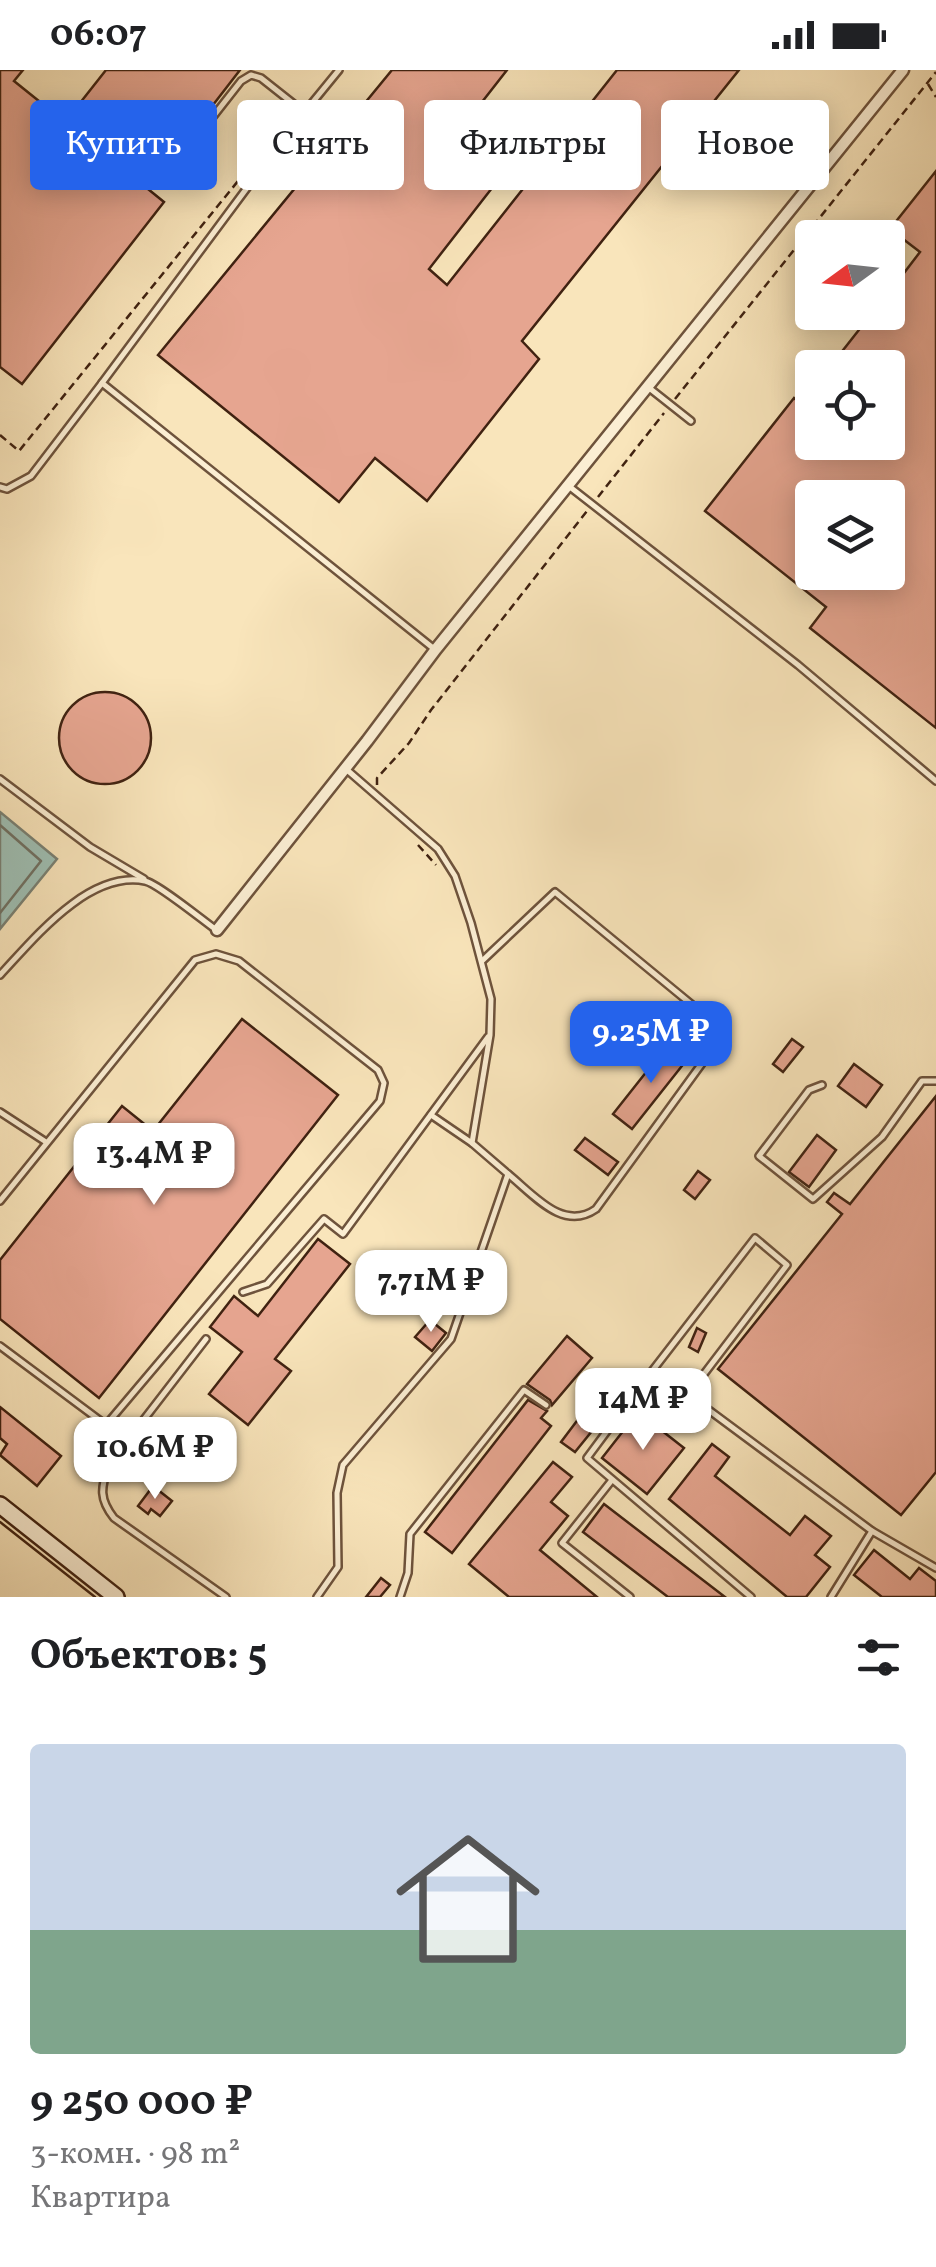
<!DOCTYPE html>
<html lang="ru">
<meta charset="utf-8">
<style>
body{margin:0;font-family:Vollkorn,serif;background:#f2f2f2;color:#202124;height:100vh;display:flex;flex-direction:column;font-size:38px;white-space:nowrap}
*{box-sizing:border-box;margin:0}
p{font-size:32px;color:#757577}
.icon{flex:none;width:55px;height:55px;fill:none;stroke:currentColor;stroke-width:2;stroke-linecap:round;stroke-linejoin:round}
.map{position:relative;height:1527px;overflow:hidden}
.details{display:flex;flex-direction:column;background:#fff;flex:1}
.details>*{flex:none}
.banner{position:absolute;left:30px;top:30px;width:878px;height:90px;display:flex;gap:20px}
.needle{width:65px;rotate:255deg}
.tools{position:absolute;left:795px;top:150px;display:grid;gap:20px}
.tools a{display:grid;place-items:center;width:110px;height:110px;border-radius:10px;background:#fff;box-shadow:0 5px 25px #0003;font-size:50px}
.price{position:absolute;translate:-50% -85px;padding:0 22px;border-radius:20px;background:#fff;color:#222;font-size:32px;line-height:65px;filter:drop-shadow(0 2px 5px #0008)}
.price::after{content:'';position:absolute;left:50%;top:60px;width:30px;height:22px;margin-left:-15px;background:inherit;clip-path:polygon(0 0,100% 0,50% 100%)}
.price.current{background:#2563eb;color:#fff}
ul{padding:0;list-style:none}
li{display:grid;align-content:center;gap:20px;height:530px;padding:0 30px}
li span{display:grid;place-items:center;height:310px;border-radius:10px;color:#555}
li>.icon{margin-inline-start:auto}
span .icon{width:180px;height:180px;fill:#fffc;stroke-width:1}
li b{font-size:42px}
h2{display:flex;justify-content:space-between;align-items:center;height:120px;padding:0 30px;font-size:42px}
.tag{padding:0 35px;border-radius:10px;background:#fff;box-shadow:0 5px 25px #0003;font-size:35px;line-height:90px}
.tag.current{background:#2563eb;color:#fff}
.status{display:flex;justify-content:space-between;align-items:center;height:70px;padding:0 50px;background:#fff;direction:ltr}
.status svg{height:28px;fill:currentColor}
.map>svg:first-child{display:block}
.water{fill:#9ebfb4;stroke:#788073;stroke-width:2.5}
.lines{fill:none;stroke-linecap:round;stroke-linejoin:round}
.shore{stroke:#6f7062;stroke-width:2.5}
.building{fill:#e6a590;stroke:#402211;stroke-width:2.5;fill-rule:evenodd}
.service-casing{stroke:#6e533c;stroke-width:10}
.minor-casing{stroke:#6e533c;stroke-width:15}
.secondary-casing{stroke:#402211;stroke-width:20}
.path{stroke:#402211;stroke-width:2.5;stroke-dasharray:8 5;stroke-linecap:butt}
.service{stroke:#fbeed3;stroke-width:5}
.minor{stroke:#fbeed3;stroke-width:10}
.secondary{stroke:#fbeed3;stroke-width:15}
.tram{stroke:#402211;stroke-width:2.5}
</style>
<div class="status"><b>06:07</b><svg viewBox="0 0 49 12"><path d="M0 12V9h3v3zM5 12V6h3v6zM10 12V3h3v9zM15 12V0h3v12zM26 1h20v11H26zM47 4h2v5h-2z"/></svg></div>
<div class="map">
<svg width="936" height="1527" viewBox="0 0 936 1527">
<rect width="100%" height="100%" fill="#f9e5bb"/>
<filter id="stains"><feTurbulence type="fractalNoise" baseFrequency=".002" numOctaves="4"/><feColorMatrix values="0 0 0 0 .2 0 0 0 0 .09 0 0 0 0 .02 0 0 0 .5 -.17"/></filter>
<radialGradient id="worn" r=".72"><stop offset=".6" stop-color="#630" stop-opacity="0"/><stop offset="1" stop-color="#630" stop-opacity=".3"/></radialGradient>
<path class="water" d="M 0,742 L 57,789 L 0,859 Z"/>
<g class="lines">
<path class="shore" d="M 0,755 L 41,791 L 0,843"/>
</g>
<g class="building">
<path d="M 0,0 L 23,0 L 14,11 L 65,52 L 106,0 L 240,0 L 148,119 L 164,132 L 22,314 L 0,297 Z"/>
<path d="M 392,0 L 507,0 L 450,73 L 499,109 L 429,199 L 447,215 L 617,0 L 739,0 L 522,271 L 539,289 L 427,431 L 375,388 L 339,432 L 158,285 Z"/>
<path d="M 936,101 L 936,658 L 810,558 L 826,537 L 705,441 L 794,328 L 801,334 L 812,319 L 812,372 L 888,372 L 888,298 L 829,298 L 873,242 L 888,242 L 888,224 L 920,182 L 890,159 ZM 812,428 L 888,428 L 888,502 L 812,502 Z"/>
<circle cx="105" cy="668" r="46"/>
<path d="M 242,949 L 338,1025 L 99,1328 L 0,1249 L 0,1190 L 122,1036 L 153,1061 Z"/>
<path d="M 792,969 L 803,977 L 783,1002 L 773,994 Z"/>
<path d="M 670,972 L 689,987 L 632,1059 L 613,1044 Z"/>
<path d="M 854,994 L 882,1015 L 866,1037 L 838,1016 Z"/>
<path d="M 936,1026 L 936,1402 L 901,1445 L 718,1299 L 842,1144 L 827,1132 L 834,1123 L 850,1134 Z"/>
<path d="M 817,1065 L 836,1080 L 809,1117 L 789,1102 Z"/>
<path d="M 585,1068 L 618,1092 L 608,1105 L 575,1080 Z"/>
<path d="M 698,1101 L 710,1110 L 695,1129 L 684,1120 Z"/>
<path d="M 318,1169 L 350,1194 L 275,1289 L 291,1301 L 248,1355 L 209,1324 L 242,1282 L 210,1257 L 234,1226 L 258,1246 Z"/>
<path d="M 430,1250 L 446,1263 L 432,1281 L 415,1267 Z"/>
<path d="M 697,1258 L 706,1263 L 698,1282 L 689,1277 Z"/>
<path d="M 567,1266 L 592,1288 L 552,1335 L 550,1330 L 527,1314 Z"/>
<path d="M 610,1307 L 626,1319 L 575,1382 L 561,1372 Z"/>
<path d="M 528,1330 L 547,1341 L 541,1348 L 551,1356 L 452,1483 L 425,1462 Z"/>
<path d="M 0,1337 L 61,1386 L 37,1416 L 0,1385 L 7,1374 L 0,1368 Z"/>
<path d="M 638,1342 L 684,1378 L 647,1424 L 602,1388 Z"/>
<path d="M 712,1374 L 729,1387 L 715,1406 L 790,1465 L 805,1446 L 831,1466 L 815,1485 L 830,1497 L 806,1527 L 787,1527 L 669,1429 Z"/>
<path d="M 553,1392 L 572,1407 L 551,1432 L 568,1446 L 540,1480 L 597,1527 L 509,1527 L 469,1494 Z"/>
<path d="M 153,1416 L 172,1431 L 160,1446 L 151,1439 L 148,1444 L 138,1436 Z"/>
<path d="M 604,1434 L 725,1527 L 668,1527 L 583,1462 Z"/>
<path d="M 874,1480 L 910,1509 L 919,1498 L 936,1511 L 936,1527 L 882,1527 L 854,1505 Z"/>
<path d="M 381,1508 L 390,1515 L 380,1527 L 366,1527 Z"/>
</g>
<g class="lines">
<g class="service-casing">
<g id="service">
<path d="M 165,108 L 241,11 L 251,5 L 261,8 L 304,42"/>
<path d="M 102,313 L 290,60 L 339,0"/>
<path d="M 648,317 L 691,351"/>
<path d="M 0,417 L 7,419 L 31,406 L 102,313 L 433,578"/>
<path d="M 570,417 L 798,595 L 936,711"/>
<path d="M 0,709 L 90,777 L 144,809"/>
<path d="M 482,891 L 555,822 L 696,938 L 707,973 L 703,992 L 596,1139 C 563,1162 534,1125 508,1104"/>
<path d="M 0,905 C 33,870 88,800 145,811 C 157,813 201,849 215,859"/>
<path d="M 822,1015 L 809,1020 L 759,1086 L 813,1129 L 882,1067 L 922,1011 L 936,1011"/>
<path d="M 0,1042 L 46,1072"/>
<path d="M 431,1045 L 472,1073"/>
<path d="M 0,1131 L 195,890 L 216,884 L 239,891 L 378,1000 L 384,1013 L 380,1031 L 106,1355 L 0,1276"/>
<path d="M 243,1222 L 267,1214 L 324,1149 L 343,1164 L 488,967"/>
<path d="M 206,1269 L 108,1396 C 101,1418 99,1429 114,1448 L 226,1527"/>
<path d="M 639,1318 L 755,1168 L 787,1195 L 704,1304"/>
<path d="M 612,1410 L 562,1473 L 630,1527"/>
<path d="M 317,1527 L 338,1497 L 337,1423 L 343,1395 L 451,1269 L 508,1104 L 472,1073 L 490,965 L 491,929 L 471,853 L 455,806 L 438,779 L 346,699"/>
<path d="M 400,1527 L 408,1503 L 410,1464 L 524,1320 L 546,1335"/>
<path d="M 751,1527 L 587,1388 L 639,1318 L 698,1332 L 872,1461"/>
<path d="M 831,1527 L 872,1461 L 936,1498"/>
</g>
</g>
<g class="minor-casing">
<path id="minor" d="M 217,860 L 367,671 L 436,579 L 903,0"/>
</g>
<g class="secondary-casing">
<path id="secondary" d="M 0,1435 L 116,1527"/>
</g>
<g class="path">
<path d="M 928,14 L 936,27"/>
<path d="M 675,329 L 936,2"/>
<path d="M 0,365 L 19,381 L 251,95"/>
<path d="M 598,427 L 664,343"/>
<path d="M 377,715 L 377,708 L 409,673 L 431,640 L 587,441"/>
<path d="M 418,775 L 436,795"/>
</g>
<use href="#service" class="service"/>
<use href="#minor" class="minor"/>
<use href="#secondary" class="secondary"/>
<path class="tram" d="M 0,1452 L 95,1527"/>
</g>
<rect width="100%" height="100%" filter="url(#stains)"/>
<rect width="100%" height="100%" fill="url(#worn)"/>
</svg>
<div class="tools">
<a><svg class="needle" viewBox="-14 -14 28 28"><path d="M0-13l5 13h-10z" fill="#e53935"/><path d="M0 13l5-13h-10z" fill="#757577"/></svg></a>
<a><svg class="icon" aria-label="locate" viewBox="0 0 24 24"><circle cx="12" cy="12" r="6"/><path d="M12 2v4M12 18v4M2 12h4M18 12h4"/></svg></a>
<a><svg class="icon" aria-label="layers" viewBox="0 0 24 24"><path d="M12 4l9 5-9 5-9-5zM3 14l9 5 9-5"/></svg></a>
</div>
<b class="price current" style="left:651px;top:1016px">9.25M ₽</b>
<b class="price" style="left:154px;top:1138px">13.4M ₽</b>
<b class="price" style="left:431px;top:1265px">7.71M ₽</b>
<b class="price" style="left:643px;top:1383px">14M ₽</b>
<b class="price" style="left:155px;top:1432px">10.6M ₽</b>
<div class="banner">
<a class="tag current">Купить</a>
<a class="tag">Снять</a>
<a class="tag">Фильтры</a>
<a class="tag">Новое</a>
</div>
</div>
<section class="details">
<h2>Объектов: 5<svg class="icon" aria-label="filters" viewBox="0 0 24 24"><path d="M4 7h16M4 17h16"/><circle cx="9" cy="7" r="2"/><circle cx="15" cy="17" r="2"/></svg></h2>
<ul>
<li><span style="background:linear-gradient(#c9d6e8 60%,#7fa58c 0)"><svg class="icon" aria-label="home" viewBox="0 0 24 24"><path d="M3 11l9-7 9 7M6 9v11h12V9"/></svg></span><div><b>9 250 000 ₽</b><p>3-комн. · 98 m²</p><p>Квартира</p></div></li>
</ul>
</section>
